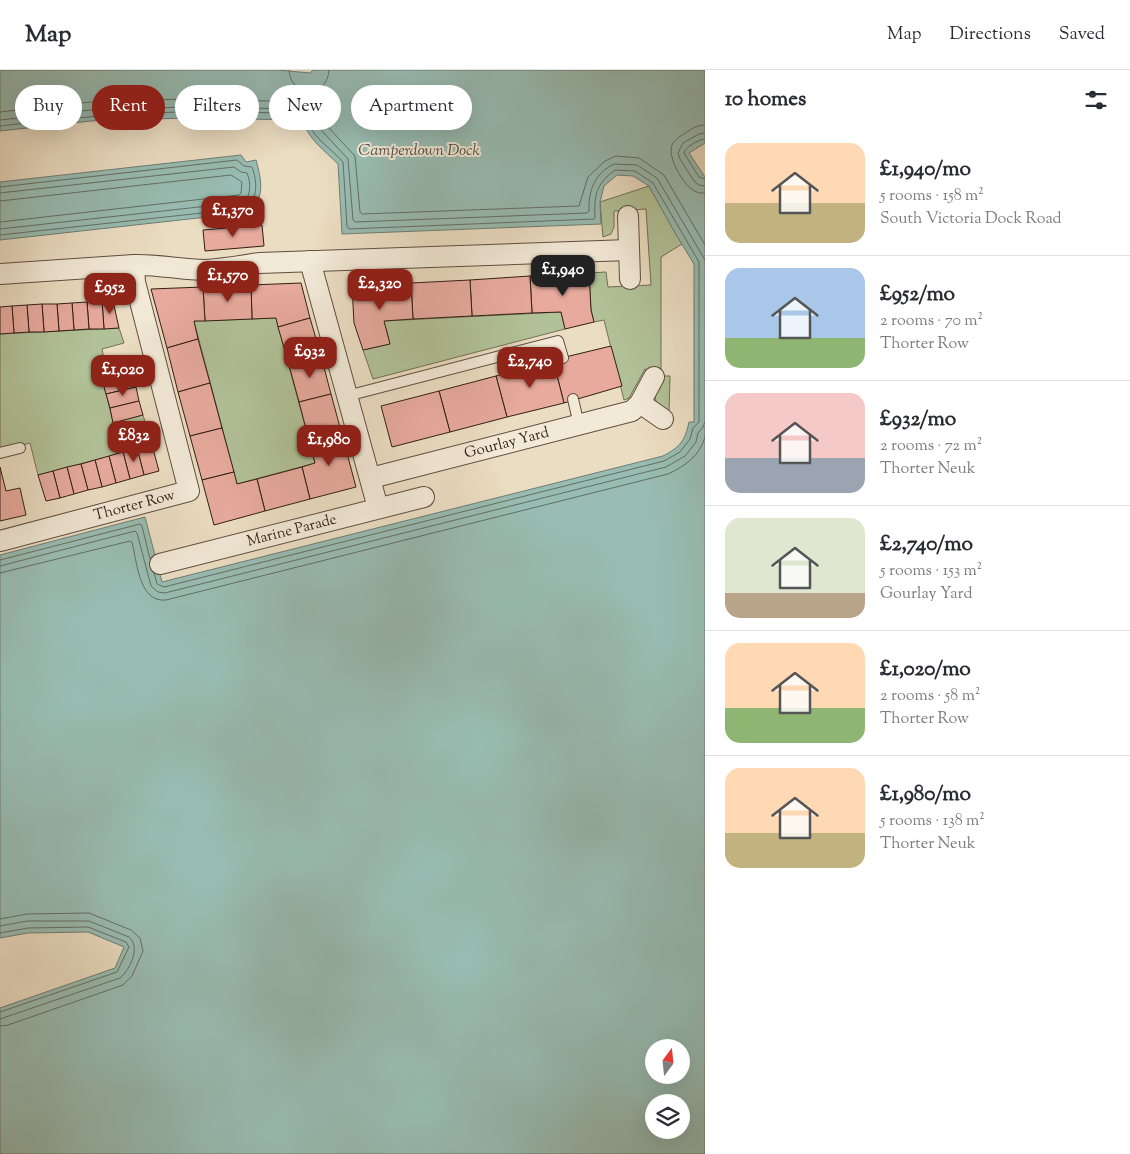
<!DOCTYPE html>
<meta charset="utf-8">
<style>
body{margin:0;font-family:"Sorts Mill Goudy",serif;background:#f2f2f3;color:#2b2b33;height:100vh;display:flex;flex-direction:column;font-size:19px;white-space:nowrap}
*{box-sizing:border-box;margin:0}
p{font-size:16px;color:#7c7c81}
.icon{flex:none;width:28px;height:28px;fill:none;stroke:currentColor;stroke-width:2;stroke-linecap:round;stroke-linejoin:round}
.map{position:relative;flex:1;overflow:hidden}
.drawer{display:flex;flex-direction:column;background:#fff;width:425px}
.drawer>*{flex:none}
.banner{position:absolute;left:15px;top:15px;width:475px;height:45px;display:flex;gap:10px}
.needle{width:32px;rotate:15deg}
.fabs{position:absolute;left:645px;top:969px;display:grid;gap:10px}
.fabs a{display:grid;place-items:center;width:45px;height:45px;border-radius:50%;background:#fff;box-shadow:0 5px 20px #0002;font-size:25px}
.price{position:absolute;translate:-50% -42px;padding:0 11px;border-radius:10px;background:#8f2418;color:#fff;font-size:16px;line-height:32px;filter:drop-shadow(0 1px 2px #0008)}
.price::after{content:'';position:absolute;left:50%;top:30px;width:15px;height:11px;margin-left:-8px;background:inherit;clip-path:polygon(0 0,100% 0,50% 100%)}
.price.active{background:#222;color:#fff}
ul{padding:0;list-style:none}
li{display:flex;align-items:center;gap:15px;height:125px;padding:0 20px}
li+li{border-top:1px solid #e1e1e2}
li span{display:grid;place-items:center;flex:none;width:140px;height:100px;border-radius:15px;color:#555}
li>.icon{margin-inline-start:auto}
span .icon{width:60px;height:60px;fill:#fffc;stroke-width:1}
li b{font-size:21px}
h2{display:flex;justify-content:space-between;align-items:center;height:60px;padding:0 20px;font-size:21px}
.tag{padding:0 18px;border-radius:22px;background:#fff;box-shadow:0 5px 20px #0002;font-size:18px;line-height:45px}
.tag.active{background:#8f2418;color:#fff}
header{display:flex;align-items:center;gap:30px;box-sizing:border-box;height:70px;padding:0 25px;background:#fff;border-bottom:1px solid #e1e1e2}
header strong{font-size:24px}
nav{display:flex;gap:28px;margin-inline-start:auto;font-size:18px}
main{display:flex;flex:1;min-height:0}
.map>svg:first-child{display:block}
.green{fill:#b2c298;stroke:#727057}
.water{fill:#98bcb2;stroke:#6f7d74;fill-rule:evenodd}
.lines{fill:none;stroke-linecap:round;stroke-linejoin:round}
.shore{stroke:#656d64;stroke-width:1}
.building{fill:#e7aa9d;stroke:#321e16}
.lane-casing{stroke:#604e41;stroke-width:12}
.street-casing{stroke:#604e41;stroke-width:22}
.lane{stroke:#f2e9d7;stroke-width:10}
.street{stroke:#f2e9d7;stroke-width:20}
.labels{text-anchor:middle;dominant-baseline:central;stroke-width:4;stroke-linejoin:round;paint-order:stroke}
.street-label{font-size:15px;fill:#321e16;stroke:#f2e9d7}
.water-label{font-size:16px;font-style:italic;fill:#514d45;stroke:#f2e9d7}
</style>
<header>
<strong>Map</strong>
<nav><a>Map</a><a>Directions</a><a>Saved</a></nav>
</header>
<main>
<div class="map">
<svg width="705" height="1084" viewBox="0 0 705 1084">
<rect width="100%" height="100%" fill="#ebddc2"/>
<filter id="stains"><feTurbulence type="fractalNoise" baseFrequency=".004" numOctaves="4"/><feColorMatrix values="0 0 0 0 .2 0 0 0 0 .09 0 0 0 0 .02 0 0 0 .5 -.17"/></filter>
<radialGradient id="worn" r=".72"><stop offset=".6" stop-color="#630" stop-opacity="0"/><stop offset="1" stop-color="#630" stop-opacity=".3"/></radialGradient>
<g class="green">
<path d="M 649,116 L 682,174 L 661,187 L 661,306 L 670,306 L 669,344 C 652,333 652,326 662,309 L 645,299 L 629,328 L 624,330 L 604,250 L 594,252 L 591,240 L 589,203 L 606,202 L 608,217 L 651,215 L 646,139 L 614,141 L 614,157 L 611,164 L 603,167 L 600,132 Z"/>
<path d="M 561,242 L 565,259 L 373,309 L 363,280 L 390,274 L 384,251 Z"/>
<path d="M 276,248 L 315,393 L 237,414 L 194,251 Z"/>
<path d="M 119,258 L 124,273 L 102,279 L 105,294 L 99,296 L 113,352 L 143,345 L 152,375 L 38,405 L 30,373 L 0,381 L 0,264 Z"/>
</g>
<g class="water">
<path d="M 0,0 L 278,0 L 310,3 L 313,0 L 705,0 L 705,73 L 689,83 L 705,107 L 705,1084 L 0,1084 L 0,938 L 115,898 L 124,877 L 88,862 L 28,863 L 0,868 L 0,485 L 145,447 L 162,512 L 663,386 C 680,377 685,371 689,352 L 694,352 L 694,194 L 675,163 L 649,116 L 633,106 L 617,105 L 604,116 L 600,132 L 601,154 L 342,164 L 338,94 C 325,81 307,68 303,50 L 185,48 L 91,51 L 0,61 ZM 654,978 L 681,978 L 681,1005 L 654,1005 ZM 654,1032 L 681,1032 L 681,1060 L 654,1060 Z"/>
<path d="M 241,85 L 246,92 L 256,90 C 262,112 264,123 252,142 L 0,170 L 0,112 Z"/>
</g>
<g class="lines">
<g class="shore">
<path d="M 289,0 C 290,28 328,28 329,0"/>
<path d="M 0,42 L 91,32 L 185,29 L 308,32 L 317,38 L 328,57 L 355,86 L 360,142 L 362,144 L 579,136 L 588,107 L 605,91 L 616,86 L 639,88 L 664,105 L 705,175"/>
<path d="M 0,50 L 91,40 L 185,37 L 306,39 L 312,44 L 315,53 L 323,62 L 348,89 L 353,150 L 355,152 L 587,143 L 589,141 C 588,121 595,103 614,94 L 637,95 L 657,108 L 705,190"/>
<path d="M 705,55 C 698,55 693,58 687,62 C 681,66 675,69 672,75 C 667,87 683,114 693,120 C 697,123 701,123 705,123"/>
<path d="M 0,56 C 98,44 205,37 304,45 C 309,48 307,50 309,55 C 316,70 333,80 343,92 L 347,156 L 349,159 L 594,149 L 595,147 C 594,125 596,114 615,100 L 635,101 L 653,113 L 699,192 L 699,352 L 693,358 L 690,369 L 680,382 L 664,391 L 164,517 L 157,514 L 154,503"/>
<path d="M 705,63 L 699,64 L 683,73 L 678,83 L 680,89 L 694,111 L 699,115 L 705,116"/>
<path d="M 705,69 C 698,70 686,76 684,83 L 699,107 L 705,109"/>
<path d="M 0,117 L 237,90 L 244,96 L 252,97 C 257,110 258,127 248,138 L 0,165"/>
<path d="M 0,123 L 234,97 L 241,102 L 247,103 C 251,112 251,125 244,132 L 0,159"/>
<path d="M 0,131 L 231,105 L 242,112 L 241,123 L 239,125 L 0,152"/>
<path d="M 0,490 L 140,454 L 142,456 L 150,489"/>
<path d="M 0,496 L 135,461 L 137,463 L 151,516 L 158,522 L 165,523 L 666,397 L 685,386 L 696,372 L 698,363 L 703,357 L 705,352"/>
<path d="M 0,503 L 130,471 L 132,472 C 137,492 139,533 166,530 L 668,404 C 685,396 700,386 705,367"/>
<path d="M 0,849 L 27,844 L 89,843 L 131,860 L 140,868 L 143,881 L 132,906 L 123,915 L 8,955 L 0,956"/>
<path d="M 0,856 L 27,851 L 89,851 L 129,867 C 141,877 130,900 120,908 L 0,949"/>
<path d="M 0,863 L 28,858 L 88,857 L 126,872 L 129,877 L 117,902 L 0,942"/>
</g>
</g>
<g class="building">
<path d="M 262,155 L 264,176 L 205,181 L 203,160 Z"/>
<path d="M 589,203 L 591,240 L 594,252 L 565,259 L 561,242 L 532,243 L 530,206 Z"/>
<path d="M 530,206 L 532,243 L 472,246 L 470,210 Z"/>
<path d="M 470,210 L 472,246 L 413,249 L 411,213 Z"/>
<path d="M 301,213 L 310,248 L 278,257 L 276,248 L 252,249 L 251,215 Z"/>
<path d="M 411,213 L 413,249 L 384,251 L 390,274 L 363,280 L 354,253 L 352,216 Z"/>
<path d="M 251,215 L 252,249 L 205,251 L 203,217 Z"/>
<path d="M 203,217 L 205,251 L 194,251 L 198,269 L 167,278 L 151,219 Z"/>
<path d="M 102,231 L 113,231 L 119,258 L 104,259 Z"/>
<path d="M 102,231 L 104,259 L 89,259 L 87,232 Z"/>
<path d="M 87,232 L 89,259 L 74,260 L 72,233 Z"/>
<path d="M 72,233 L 74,260 L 59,261 L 57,234 Z"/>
<path d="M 42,234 L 57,234 L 59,261 L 44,262 Z"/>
<path d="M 42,234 L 44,262 L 29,262 L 27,235 Z"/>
<path d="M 27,235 L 29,262 L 14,263 L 12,236 Z"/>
<path d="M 12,236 L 14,263 L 0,264 L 0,237 Z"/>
<path d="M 310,248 L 321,286 L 289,295 L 278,257 Z"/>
<path d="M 198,269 L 210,313 L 178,322 L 167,278 Z"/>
<path d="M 611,276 L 622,316 L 564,333 L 553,290 Z"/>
<path d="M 321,286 L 331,324 L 299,332 L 289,295 Z"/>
<path d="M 128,288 L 132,302 L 102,310 L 99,296 Z"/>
<path d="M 553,290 L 564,333 L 507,347 L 496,306 Z"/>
<path d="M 132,302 L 136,317 L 106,324 L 102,310 Z"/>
<path d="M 496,306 L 507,347 L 450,362 L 439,321 Z"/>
<path d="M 210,313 L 222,358 L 190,366 L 178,322 Z"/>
<path d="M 136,317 L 139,331 L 110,338 L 106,324 Z"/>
<path d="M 439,321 L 450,362 L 392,377 L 381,336 Z"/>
<path d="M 331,324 L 341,361 L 309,370 L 299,332 Z"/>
<path d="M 139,331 L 143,345 L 113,353 L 110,338 Z"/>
<path d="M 222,358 L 234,402 L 202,410 L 190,366 Z"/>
<path d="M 341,361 L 356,417 L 310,429 L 302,397 L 315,393 L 309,370 Z"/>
<path d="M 152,375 L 159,401 L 144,405 L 137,378 Z"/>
<path d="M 137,378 L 144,405 L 130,409 L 123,382 Z"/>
<path d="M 123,382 L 130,409 L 116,413 L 109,386 Z"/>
<path d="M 109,386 L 116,413 L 102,417 L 95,390 Z"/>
<path d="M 95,390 L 102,417 L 88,420 L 81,394 Z"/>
<path d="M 81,394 L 88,420 L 74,424 L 67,397 Z"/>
<path d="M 0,397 L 6,421 L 20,418 L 26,445 L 0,451 Z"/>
<path d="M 67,397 L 74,424 L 60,428 L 53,401 Z"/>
<path d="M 302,397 L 310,429 L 265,441 L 257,409 Z"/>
<path d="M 53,401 L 60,428 L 46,431 L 38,405 Z"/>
<path d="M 234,402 L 237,414 L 257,409 L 265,441 L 214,455 L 202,410 Z"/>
</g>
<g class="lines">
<g class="lane-casing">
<g id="lane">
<path d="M 347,326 L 558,271 L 563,288"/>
<path d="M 573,329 L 579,355"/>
<path d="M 0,383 L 20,378"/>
</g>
</g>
<g class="street-casing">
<g id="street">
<path d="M 628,146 L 630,209"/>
<path d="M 310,191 L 378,438"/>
<path d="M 0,204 L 134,195 C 158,194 181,200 205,200 C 223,199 241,196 259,193 L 629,180"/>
<path d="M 640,333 L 663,349"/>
<path id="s1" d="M 371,408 L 632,341 L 640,333 L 654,307"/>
<path id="s2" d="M 0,471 L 189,421 L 135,212 L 134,195"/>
<path id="s3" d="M 160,494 L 424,427"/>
</g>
</g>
<use href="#lane" class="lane"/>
<use href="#street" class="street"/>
</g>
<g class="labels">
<g class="street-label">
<text stroke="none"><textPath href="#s1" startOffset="140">Gourlay Yard</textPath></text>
<text stroke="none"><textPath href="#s2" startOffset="139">Thorter Row</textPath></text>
<text stroke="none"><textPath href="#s3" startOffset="136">Marine Parade</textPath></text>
</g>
<g class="water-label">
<text x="419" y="81">Camperdown Dock</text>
</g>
</g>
<rect width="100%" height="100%" filter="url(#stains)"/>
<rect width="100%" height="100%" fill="url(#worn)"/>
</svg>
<div class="fabs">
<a><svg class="needle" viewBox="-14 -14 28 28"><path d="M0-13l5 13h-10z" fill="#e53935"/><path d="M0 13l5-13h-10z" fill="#7c7c81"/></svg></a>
<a><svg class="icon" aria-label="layers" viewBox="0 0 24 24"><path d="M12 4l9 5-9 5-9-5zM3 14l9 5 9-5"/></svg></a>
</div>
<b class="price" style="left:233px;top:168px">£1,370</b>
<b class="price active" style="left:563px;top:227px">£1,940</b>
<b class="price" style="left:228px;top:233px">£1,570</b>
<b class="price" style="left:380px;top:241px">£2,320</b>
<b class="price" style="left:110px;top:245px">£952</b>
<b class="price" style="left:310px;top:309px">£932</b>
<b class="price" style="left:530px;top:319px">£2,740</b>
<b class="price" style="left:123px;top:327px">£1,020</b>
<b class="price" style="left:134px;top:393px">£832</b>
<b class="price" style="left:329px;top:397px">£1,980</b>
<div class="banner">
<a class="tag">Buy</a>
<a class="tag active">Rent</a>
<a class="tag">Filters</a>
<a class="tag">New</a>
<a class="tag">Apartment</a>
</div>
</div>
<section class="drawer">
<h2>10 homes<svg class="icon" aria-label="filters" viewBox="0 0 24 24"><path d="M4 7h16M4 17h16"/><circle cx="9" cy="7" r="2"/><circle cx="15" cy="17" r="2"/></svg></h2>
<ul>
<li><span style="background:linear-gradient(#ffd9b3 60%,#c2b280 0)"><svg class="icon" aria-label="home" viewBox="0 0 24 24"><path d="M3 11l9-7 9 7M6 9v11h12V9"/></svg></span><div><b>£1,940/mo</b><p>5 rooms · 158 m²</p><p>South Victoria Dock Road</p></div></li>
<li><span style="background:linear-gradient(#a9c7e8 70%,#8fb573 0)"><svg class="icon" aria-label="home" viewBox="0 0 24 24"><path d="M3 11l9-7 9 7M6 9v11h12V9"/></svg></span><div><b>£952/mo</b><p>2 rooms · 70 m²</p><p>Thorter Row</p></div></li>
<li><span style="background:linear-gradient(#f6c9c9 65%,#9aa5b1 0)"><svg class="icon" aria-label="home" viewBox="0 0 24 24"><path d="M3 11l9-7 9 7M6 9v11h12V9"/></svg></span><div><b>£932/mo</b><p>2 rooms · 72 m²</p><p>Thorter Neuk</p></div></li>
<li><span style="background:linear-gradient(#dfe7d0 75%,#b9a48a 0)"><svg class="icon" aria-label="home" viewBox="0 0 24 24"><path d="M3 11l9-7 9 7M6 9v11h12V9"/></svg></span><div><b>£2,740/mo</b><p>5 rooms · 153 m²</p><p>Gourlay Yard</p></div></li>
<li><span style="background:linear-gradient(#ffd9b3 65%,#8fb573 0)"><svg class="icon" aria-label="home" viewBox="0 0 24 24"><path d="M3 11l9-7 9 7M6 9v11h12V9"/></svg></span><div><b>£1,020/mo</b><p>2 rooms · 58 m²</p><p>Thorter Row</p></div></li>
<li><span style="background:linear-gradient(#ffd9b3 65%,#c2b280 0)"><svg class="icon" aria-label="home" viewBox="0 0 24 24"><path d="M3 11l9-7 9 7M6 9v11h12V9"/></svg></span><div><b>£1,980/mo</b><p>5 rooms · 138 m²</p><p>Thorter Neuk</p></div></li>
</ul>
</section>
</main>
